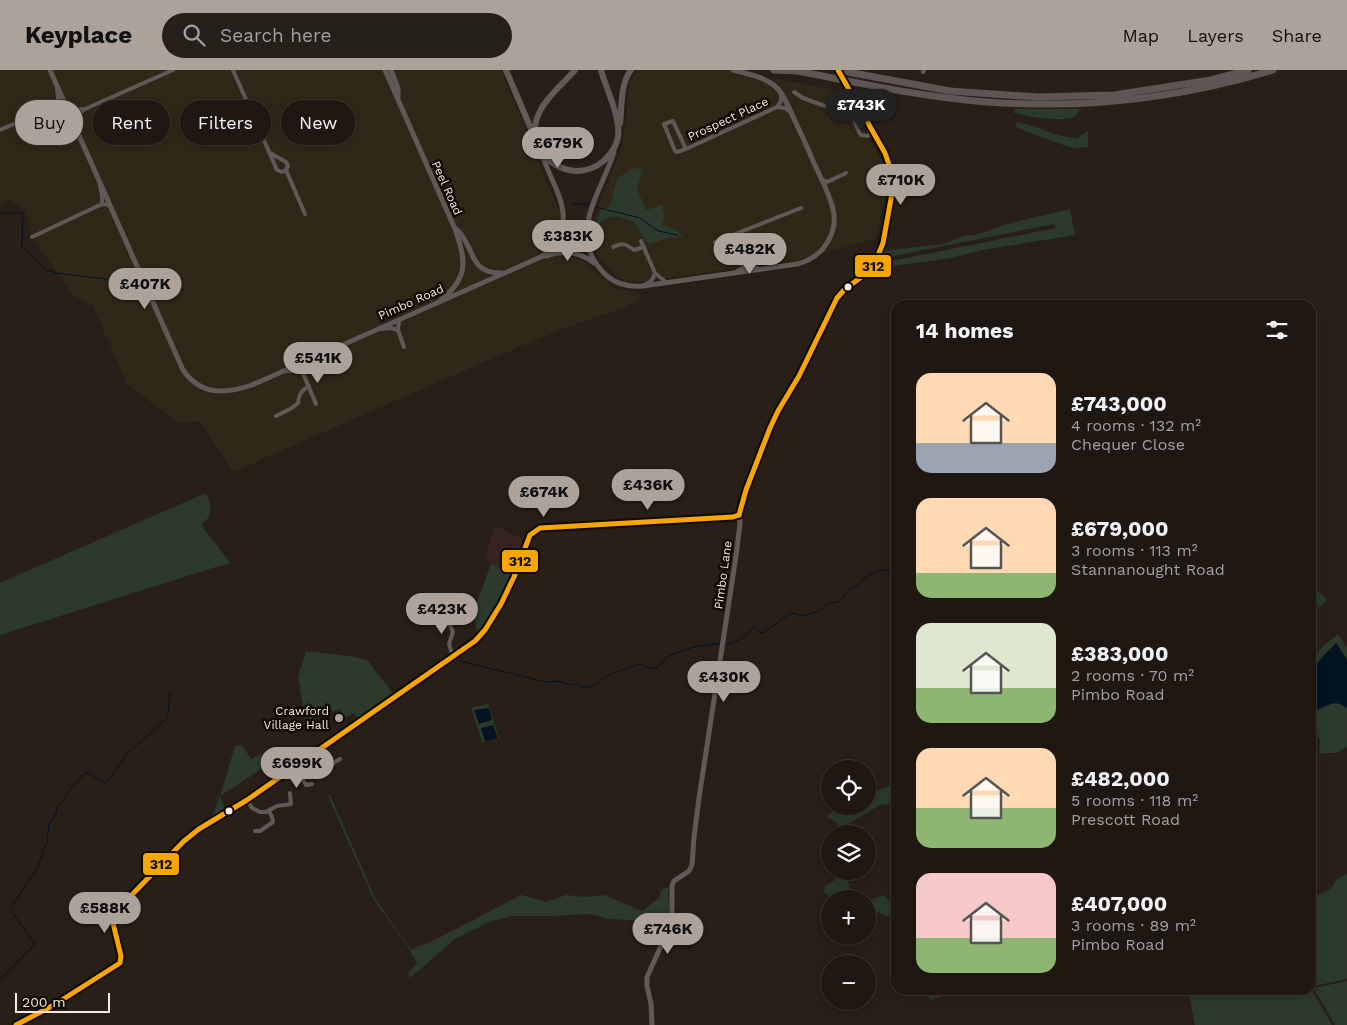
<!DOCTYPE html>
<meta charset="utf-8">
<style>
body{margin:0;font-family:"Work Sans",sans-serif;background:#26201b;color:#f1f3f6;height:100vh;display:flex;flex-direction:column;font-size:19px;white-space:nowrap}
*{box-sizing:border-box;margin:0}
p{font-size:16px;color:#a19f9f}
.icon{flex:none;width:28px;height:28px;fill:none;stroke:currentColor;stroke-width:2;stroke-linecap:round;stroke-linejoin:round}
.map{position:relative;flex:1;overflow:hidden}
.panel{position:absolute;left:891px;top:230px;width:425px;height:695px;display:flex;flex-direction:column;background:#1e1712;border-radius:15px;box-shadow:0 2px 12px #0003,0 0 0 1px #3c3632}
.panel>*{flex:none}
.hud{position:absolute;left:15px;top:30px;width:475px;height:45px;display:flex;gap:10px}
.fabs{position:absolute;left:821px;top:690px;display:grid;gap:10px}
.fabs a{display:grid;place-items:center;width:55px;height:55px;border-radius:50%;background:#1e1712;box-shadow:0 2px 12px #0003,0 0 0 1px #3c3632;font-size:25px}
.scale{position:absolute;left:15px;bottom:12px;width:95px;box-sizing:border-box;padding-left:5px;border:2px solid #f4e8df;border-top:0;font-size:14px;line-height:18px;white-space:nowrap;color:#f4e8df;-webkit-text-stroke:4px #120a05;paint-order:stroke}
.price{position:absolute;translate:-50% -42px;padding:0 11px;border-radius:18px;background:#ada299;color:#111;font-size:16px;line-height:32px;filter:drop-shadow(0 1px 2px #0008)}
.price::after{content:'';position:absolute;left:50%;top:30px;width:15px;height:11px;margin-left:-8px;background:inherit;clip-path:polygon(0 0,100% 0,50% 100%)}
.price.on{background:#222;color:#fff}
ul{padding:0;list-style:none}
li{display:flex;align-items:center;gap:15px;height:125px;padding:0 25px}
li span{display:grid;place-items:center;flex:none;width:140px;height:100px;border-radius:15px;color:#555}
li>.icon{margin-inline-start:auto}
span .icon{width:60px;height:60px;fill:#fffc;stroke-width:1}
li b{font-size:21px}
h2{display:flex;justify-content:space-between;align-items:center;height:60px;padding:0 25px;font-size:21px}
.chip{padding:0 18px;border-radius:22px;background:#1e1712;box-shadow:0 2px 12px #0003,0 0 0 1px #3c3632;font-size:18px;line-height:45px}
.chip.on{background:#ada299;color:#111}
header{display:flex;align-items:center;gap:30px;box-sizing:border-box;height:70px;padding:0 25px;background:#ada299;color:#111}
header strong{font-size:24px}
nav{display:flex;gap:28px;margin-inline-start:auto;font-size:18px}
.search{width:350px;height:45px;background:#26201b;display:flex;align-items:center;gap:12px;box-sizing:border-box;padding:0 18px;border-radius:28px;color:#a19f9f;font-size:19px}
.map>svg:first-child{display:block}
.industrial{fill:#2f2818}
.education{fill:#352322}
.green{fill:#2b3a2c}
.water{fill:#041321}
.lines{fill:none;stroke-linecap:round;stroke-linejoin:round}
.stream{stroke:#041321;stroke-width:1}
.minor{stroke:#5f5a57;stroke-width:4}
.tertiary{stroke:#5f5a57;stroke-width:5}
.primary{stroke:#615a56;stroke-width:6}
.motorway{stroke:#5e5652;stroke-width:7}
.bus-1-casing{stroke:#120a05;stroke-width:9}
.bus-1{stroke:#f7a600;stroke-width:5}
.bus-dot{fill:#f4e8df;stroke:#120a05;stroke-width:2}
.poi-dot{fill:#ada299;stroke:#120a05;stroke-width:2}
.labels{text-anchor:middle;dominant-baseline:central;stroke-width:5;stroke-linejoin:round;paint-order:stroke}
.street-label{font-size:12px;fill:#f4e8df;stroke:#120a05}
.poi-label{font-size:12px;fill:#f4e8df;stroke:#120a05;text-anchor:end}
.line-badge{stroke:#120a05;stroke-width:2}
.pale-badge-label{font-size:14px;text-anchor:middle;font-weight:bold;fill:#111}
</style>
<header>
<strong>Keyplace</strong>
<div class="search"><svg class="icon" aria-label="search" viewBox="0 0 24 24"><circle cx="10" cy="10" r="6"/><path d="M15 15l6 6"/></svg>Search here</div>
<nav><a>Map</a><a>Layers</a><a>Share</a></nav>
</header>
<div class="map">
<svg width="1347" height="955" viewBox="0 0 1347 955">
<rect width="100%" height="100%" fill="#281f18"/>
<g class="industrial">
<path d="M 0,0 L 501,0 L 560,143 L 556,180 L 585,192 L 615,219 L 639,222 L 642,228 L 623,238 L 562,259 L 521,276 L 233,402 L 199,351 L 178,353 L 127,314 L 92,234 L 73,226 L 32,167 L 25,140 L 11,130 L 5,131 L 2,137 L 0,138 Z"/>
<path d="M 637,0 L 728,0 L 842,21 L 886,97 L 888,117 L 875,169 L 795,190 L 639,212 L 626,211 L 616,206 L 597,185 L 592,172 L 593,153 L 603,124 L 621,80 L 626,51 L 629,12 Z"/>
</g>
<path class="education" d="M 495,455 L 522,469 L 514,504 L 491,494 L 485,489 Z"/>
<g class="green">
<path d="M 1015,39 L 1080,39 C 1078,43 1076,46 1072,48 C 1064,50 1042,49 1034,47 C 1027,46 1021,44 1014,43 Z"/>
<path d="M 1017,52 L 1037,57 L 1053,64 L 1068,67 L 1077,68 L 1088,61 L 1088,77 L 1076,78 L 1066,76 L 1015,57 Z"/>
<path d="M 632,98 L 643,99 L 637,119 L 646,140 L 662,135 L 665,148 L 662,154 L 679,162 L 682,167 L 669,168 L 649,174 L 642,166 L 634,152 C 620,147 616,143 601,151 L 601,162 L 596,159 L 599,142 L 610,136 L 617,109 Z"/>
<path d="M 1070,139 L 1075,165 L 983,180 L 951,188 L 873,199 L 876,194 L 1056,158 L 1054,154 L 878,189 L 882,181 L 943,174 L 963,166 L 975,165 L 1011,153 Z"/>
<path d="M 206,423 L 210,432 L 210,446 L 201,455 L 231,494 L 219,496 L 0,565 L 0,513 Z"/>
<path d="M 491,494 L 514,504 L 498,539 L 478,565 L 473,542 Z"/>
<path d="M 1311,516 L 1327,529 L 1320,538 L 1311,533 Z"/>
<path d="M 1338,564 L 1347,578 L 1347,677 L 1336,683 L 1323,683 L 1319,684 L 1320,670 L 1311,657 L 1311,592 L 1320,579 Z"/>
<path d="M 306,581 L 355,587 L 367,590 L 395,626 L 359,651 L 354,643 L 345,648 L 340,639 L 333,642 L 329,637 L 306,653 L 298,607 Z"/>
<path d="M 488,634 L 499,668 L 482,672 L 471,638 Z"/>
<path d="M 242,675 L 251,689 L 261,684 L 268,695 L 220,726 L 226,742 L 210,752 L 220,726 L 235,676 Z"/>
<path d="M 896,713 L 896,736 L 888,734 L 880,735 L 840,759 L 837,753 L 826,746 L 841,736 L 868,736 L 868,725 Z"/>
<path d="M 330,725 L 376,830 L 411,880 L 421,875 L 429,873 L 521,825 L 546,832 L 566,825 L 585,827 L 604,825 L 642,841 L 659,828 L 662,819 L 670,817 C 667,826 668,824 669,832 C 670,841 667,857 665,864 L 632,850 L 608,849 L 591,844 L 551,846 L 513,846 L 491,851 L 455,869 L 410,908 L 408,903 L 417,893 L 408,877 L 374,830 L 328,726 Z"/>
<path d="M 835,801 L 845,801 L 846,803 L 853,829 L 843,829 L 841,823 L 830,826 L 824,822 L 825,816 L 835,810 L 833,802 Z"/>
<path d="M 1347,804 L 1347,909 L 1314,916 L 1311,901 L 1311,827 L 1323,823 L 1332,818 L 1336,810 Z"/>
<path d="M 883,825 L 896,836 L 896,845 L 890,847 L 874,841 L 868,844 L 868,831 Z"/>
<path d="M 1347,911 L 1347,955 L 1335,955 L 1314,918 Z"/>
<path d="M 1311,919 L 1332,955 L 1195,955 L 1189,923 L 1190,920 L 1311,920 Z"/>
<path d="M 918,920 L 1009,920 L 954,922 L 931,930 Z"/>
</g>
<g class="water">
<path d="M 1336,573 L 1347,589 L 1347,638 C 1330,626 1327,641 1312,640 L 1311,602 L 1322,587 Z"/>
<path d="M 489,638 L 492,650 L 479,654 L 474,640 Z"/>
<path d="M 493,655 L 498,668 L 485,671 L 481,658 Z"/>
</g>
<g class="lines">
<g class="stream">
<path d="M 573,135 L 583,133 L 589,135"/>
<path d="M 596,137 L 640,148 L 658,161 L 678,165"/>
<path d="M 0,143 L 23,143 L 22,177 L 35,188 L 44,199 L 56,203 L 106,209 L 120,210 L 131,219 L 142,222"/>
<path d="M 896,518 L 896,524"/>
<path d="M 727,574 C 739,571 746,568 753,557 L 756,557 L 760,562 L 763,563 L 788,545 L 794,543 L 802,546 L 820,541 L 827,534 L 840,531 L 849,519 L 856,517 L 864,508 L 880,500 L 889,500 L 896,495"/>
<path d="M 458,588 L 460,591 L 542,611 L 550,612 L 558,611 L 569,615 L 576,614 L 582,617 L 591,617 L 598,614 L 603,609 L 612,603 L 624,600 L 639,594 L 650,598 L 657,598 L 667,587 L 684,580 L 694,577 L 721,573"/>
<path d="M 0,910 L 35,874 L 10,839 L 37,798 L 43,784 L 42,783 L 47,772 L 49,754 L 56,743 L 57,737 L 64,729 L 73,715 L 78,711 L 85,703 L 88,703 L 105,713 L 108,711 L 126,685 L 166,649 L 168,644 L 170,622"/>
</g>
<g class="minor">
<path d="M 233,0 L 277,100 L 282,102 L 286,100 L 288,96 L 286,92 L 270,83"/>
<path d="M 923,2 L 924,0"/>
<path d="M 57,19 L 58,27 L 58,35"/>
<path d="M 794,22 L 803,28 L 852,46 L 859,62 L 861,65 L 867,66 L 873,63"/>
<path d="M 777,37 L 781,31 L 781,23"/>
<path d="M 76,56 L 76,46 L 85,39 L 173,0"/>
<path d="M 0,60 L 58,35 C 68,34 70,41 84,39"/>
<path d="M 686,79 L 673,51 L 664,54 L 675,81 L 677,82 L 686,79 L 777,37 L 785,38 L 790,42"/>
<path d="M 286,100 L 305,144"/>
<path d="M 821,109 L 827,112 L 846,103"/>
<path d="M 100,116 L 102,126 L 102,134"/>
<path d="M 736,164 C 740,176 744,195 757,198"/>
<path d="M 32,167 L 102,134 L 109,135"/>
<path d="M 641,171 L 655,203 L 667,213"/>
<path d="M 715,172 L 801,138"/>
<path d="M 613,177 C 622,172 626,174 634,180 L 644,177"/>
<path d="M 737,201 L 744,197 L 746,190"/>
<path d="M 645,215 L 652,210 L 655,203"/>
<path d="M 399,250 L 398,260 L 404,277"/>
<path d="M 381,259 L 391,258 L 398,260"/>
<path d="M 303,292 L 302,301 L 316,334"/>
<path d="M 286,301 L 302,301"/>
<path d="M 276,346 L 292,338 L 298,333 C 299,324 301,321 309,316"/>
<path d="M 442,537 L 453,562 L 449,574 L 453,587"/>
<path d="M 322,677 L 333,694"/>
<path d="M 295,696 L 306,715 L 312,714"/>
<path d="M 320,701 L 340,689"/>
<path d="M 247,730 L 252,738 L 260,742 L 266,742 L 277,736 L 291,734 L 290,723"/>
<path d="M 255,761 L 260,761 L 273,752 L 272,747 L 269,741"/>
</g>
<g class="tertiary">
<path d="M 50,0 L 183,300 C 201,326 225,324 252,315 L 543,186 C 582,149 555,124 541,82"/>
<path d="M 385,0 L 455,159 C 466,191 469,207 441,230"/>
<path d="M 391,0 L 398,18 L 398,26"/>
<path d="M 614,82 C 601,123 566,165 604,203 C 614,214 628,217 643,216 L 797,194 C 809,191 820,184 827,173 C 841,151 832,133 823,112 C 817,100 812,89 807,77 C 802,65 796,54 791,42 C 787,34 784,26 778,19 C 766,7 749,4 733,0"/>
<path d="M 456,159 C 476,176 467,203 501,203"/>
<path d="M 546,186 C 563,180 579,181 594,193"/>
<path d="M 16,955 L 54,935 L 120,893 L 121,886 L 113,853 L 114,846 L 123,834 L 184,771 L 199,759 L 247,730 L 453,587 C 460,582 468,577 475,571 C 504,542 516,502 530,465 L 540,458 L 733,447 L 739,445"/>
<path d="M 652,955 L 651,934 L 647,916 L 647,907 L 666,865 L 671,849 L 672,842 L 672,816 L 674,811 L 689,801 L 692,795 L 694,767 L 699,728 L 736,486 L 740,454 L 739,445 L 746,420 L 759,384 L 778,341 L 799,306 L 837,228 C 847,214 863,210 872,198 C 884,182 894,133 893,113 C 892,102 889,93 885,83 L 838,0"/>
</g>
<g class="primary">
<path d="M 506,0 L 534,66"/>
<path d="M 575,0 C 564,13 548,25 540,41 C 517,86 579,124 610,84 C 614,79 617,73 618,67 C 621,47 606,19 601,0"/>
<path d="M 620,54 C 622,37 620,14 631,0"/>
</g>
<g class="motorway">
<path d="M 774,0 L 796,1"/>
<path d="M 793,0 C 857,13 922,27 987,32 C 1083,39 1181,28 1273,0"/>
<path d="M 837,0 L 950,21 L 1038,27 L 1114,25 L 1211,10 L 1248,0"/>
</g>
<g class="bus-1-casing">
<g id="bus-1">
<path d="M 739,445 L 746,420 L 770,358 L 778,341 L 799,306 L 837,228 L 844,220 L 868,202 L 874,195 L 883,173 L 893,118 L 891,100 L 885,83 L 838,0"/>
<path d="M 16,955 L 54,935 L 120,893 L 121,886 L 113,853 L 114,846 L 123,834 L 184,771 L 199,759 L 247,730 L 475,571 L 485,560 L 501,534 L 514,507 L 530,465 L 540,458 L 733,447 L 739,445"/>
</g>
</g>
<use href="#bus-1" class="bus-1"/>
</g>
<g class="bus-dot">
<circle cx="848" cy="217" r="4.5"/>
<circle cx="229" cy="741" r="4.5"/>
</g>
<circle class="poi-dot" cx="339" cy="648" r="5"/>
<g class="labels">
<g class="street-label">
<text transform="translate(728 49) rotate(-25)">Prospect Place</text>
<text transform="translate(447 118) rotate(66)">Peel Road</text>
<text transform="translate(411 232) rotate(-24)">Pimbo Road</text>
<text transform="translate(723 505) rotate(-82)">Pimbo Lane</text>
</g>
<g class="poi-label">
<text x="329" y="641">Crawford<tspan x="329" dy="14">Village Hall</tspan></text>
</g>
</g>
<g class="line-badge">
<rect x="854" y="184" width="38" height="24" rx="5" fill="#f7a600"/>
<rect x="501" y="479" width="38" height="24" rx="5" fill="#f7a600"/>
<rect x="142" y="782" width="38" height="24" rx="5" fill="#f7a600"/>
</g>
<g class="pale-badge-label">
<text x="873" y="201">312</text>
<text x="520" y="496">312</text>
<text x="161" y="799">312</text>
</g>
</svg>
<div class="fabs">
<a><svg class="icon" aria-label="locate" viewBox="0 0 24 24"><circle cx="12" cy="12" r="6"/><path d="M12 2v4M12 18v4M2 12h4M18 12h4"/></svg></a>
<a><svg class="icon" aria-label="layers" viewBox="0 0 24 24"><path d="M12 4l9 5-9 5-9-5zM3 14l9 5 9-5"/></svg></a>
<a>+</a>
<a>−</a>
</div>
<div class="scale">200 m</div>
<b class="price on" style="left:861px;top:61px">£743K</b>
<b class="price" style="left:558px;top:99px">£679K</b>
<b class="price" style="left:901px;top:136px">£710K</b>
<b class="price" style="left:568px;top:192px">£383K</b>
<b class="price" style="left:750px;top:205px">£482K</b>
<b class="price" style="left:145px;top:240px">£407K</b>
<b class="price" style="left:318px;top:314px">£541K</b>
<b class="price" style="left:648px;top:441px">£436K</b>
<b class="price" style="left:544px;top:448px">£674K</b>
<b class="price" style="left:442px;top:565px">£423K</b>
<b class="price" style="left:724px;top:633px">£430K</b>
<b class="price" style="left:297px;top:719px">£699K</b>
<b class="price" style="left:105px;top:864px">£588K</b>
<b class="price" style="left:668px;top:885px">£746K</b>
<div class="hud">
<a class="chip on">Buy</a>
<a class="chip">Rent</a>
<a class="chip">Filters</a>
<a class="chip">New</a>
</div>
<section class="panel">
<h2>14 homes<svg class="icon" aria-label="filters" viewBox="0 0 24 24"><path d="M4 7h16M4 17h16"/><circle cx="9" cy="7" r="2"/><circle cx="15" cy="17" r="2"/></svg></h2>
<ul>
<li><span style="background:linear-gradient(#ffd9b3 70%,#9aa5b1 0)"><svg class="icon" aria-label="home" viewBox="0 0 24 24"><path d="M3 11l9-7 9 7M6 9v11h12V9"/></svg></span><div><b>£743,000</b><p>4 rooms · 132 m²</p><p>Chequer Close</p></div></li>
<li><span style="background:linear-gradient(#ffd9b3 75%,#8fb573 0)"><svg class="icon" aria-label="home" viewBox="0 0 24 24"><path d="M3 11l9-7 9 7M6 9v11h12V9"/></svg></span><div><b>£679,000</b><p>3 rooms · 113 m²</p><p>Stannanought Road</p></div></li>
<li><span style="background:linear-gradient(#dfe7d0 65%,#8fb573 0)"><svg class="icon" aria-label="home" viewBox="0 0 24 24"><path d="M3 11l9-7 9 7M6 9v11h12V9"/></svg></span><div><b>£383,000</b><p>2 rooms · 70 m²</p><p>Pimbo Road</p></div></li>
<li><span style="background:linear-gradient(#ffd9b3 60%,#8fb573 0)"><svg class="icon" aria-label="home" viewBox="0 0 24 24"><path d="M3 11l9-7 9 7M6 9v11h12V9"/></svg></span><div><b>£482,000</b><p>5 rooms · 118 m²</p><p>Prescott Road</p></div></li>
<li><span style="background:linear-gradient(#f6c9c9 65%,#8fb573 0)"><svg class="icon" aria-label="home" viewBox="0 0 24 24"><path d="M3 11l9-7 9 7M6 9v11h12V9"/></svg></span><div><b>£407,000</b><p>3 rooms · 89 m²</p><p>Pimbo Road</p></div></li>
</ul>
</section>
</div>
